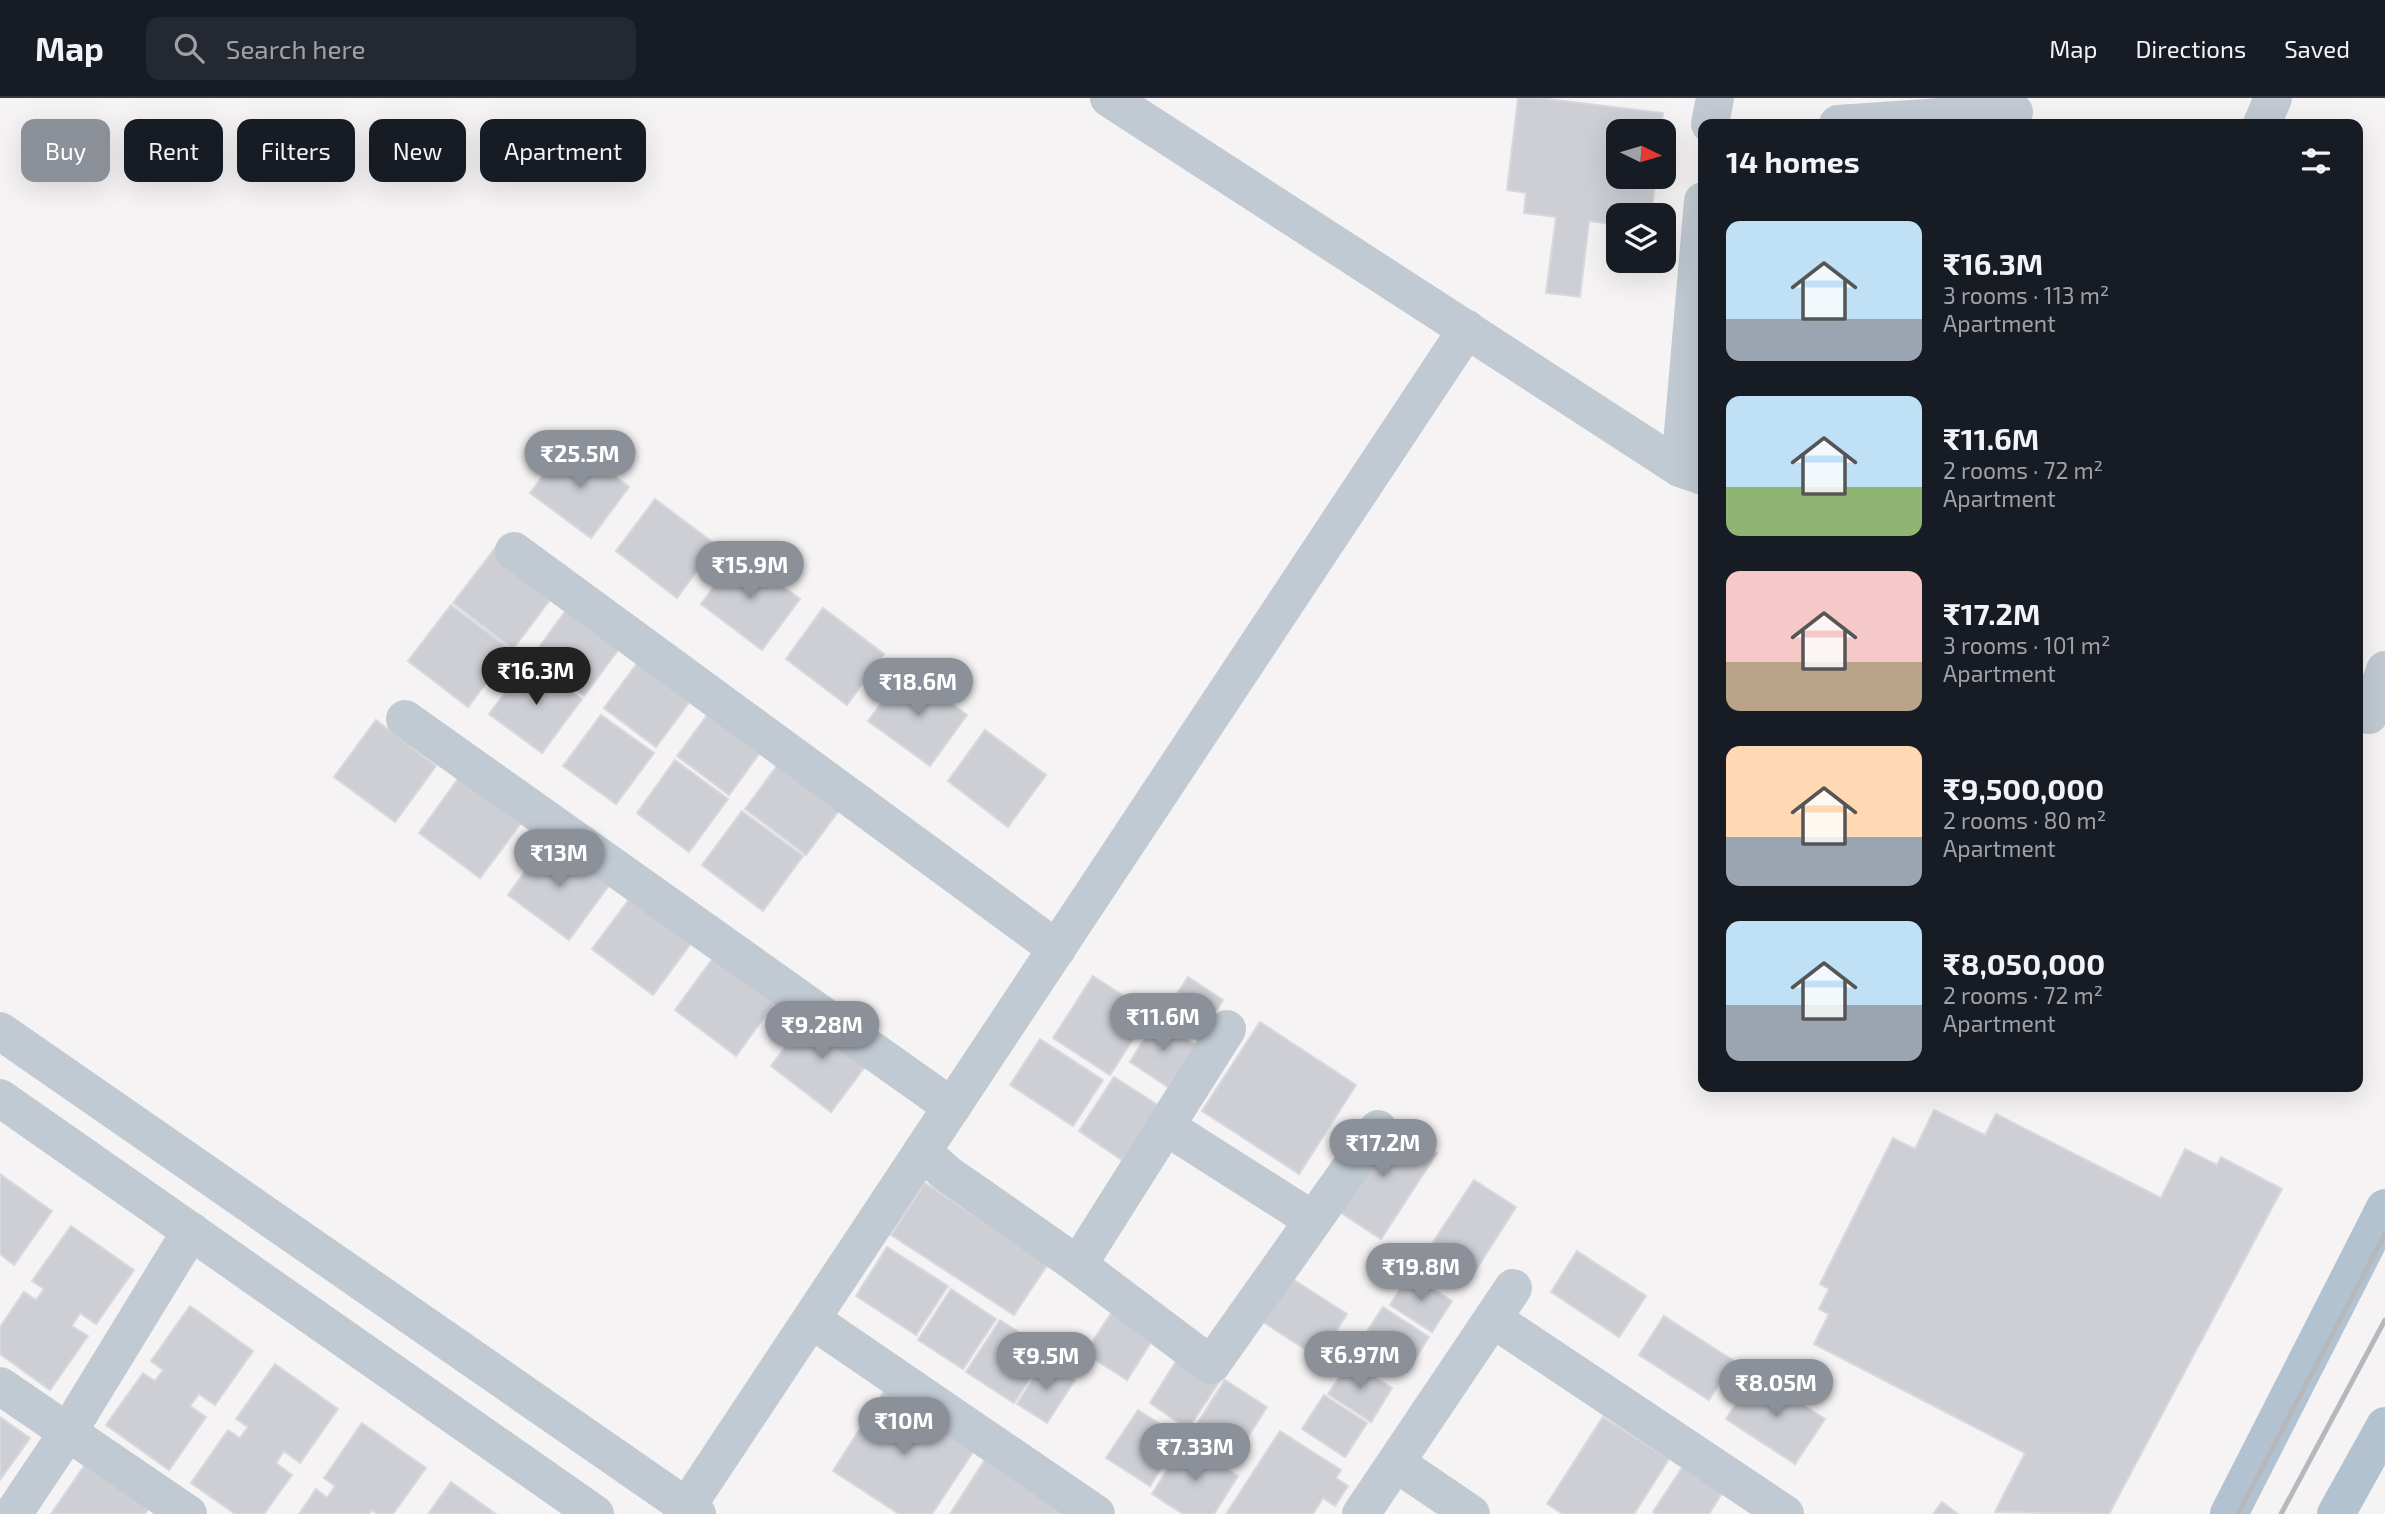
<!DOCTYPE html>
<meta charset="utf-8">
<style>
body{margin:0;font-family:"Exo 2",sans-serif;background:#242831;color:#f1f3f6;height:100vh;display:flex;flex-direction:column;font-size:26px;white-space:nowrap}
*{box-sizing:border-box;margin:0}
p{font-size:23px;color:#9ea1a6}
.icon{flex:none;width:38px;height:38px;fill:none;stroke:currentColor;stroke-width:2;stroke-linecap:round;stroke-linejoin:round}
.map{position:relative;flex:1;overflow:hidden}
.drawer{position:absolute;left:1698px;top:21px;width:665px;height:973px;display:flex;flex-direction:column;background:#171b24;border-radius:14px;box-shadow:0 7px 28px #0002}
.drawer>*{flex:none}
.top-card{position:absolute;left:21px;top:21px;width:665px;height:63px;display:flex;gap:14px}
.needle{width:46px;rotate:95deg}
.fabs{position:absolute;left:1606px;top:21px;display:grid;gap:14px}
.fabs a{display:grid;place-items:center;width:70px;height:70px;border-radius:14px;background:#171b24;box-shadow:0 7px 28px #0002;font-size:35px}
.price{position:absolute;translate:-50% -60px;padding:0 16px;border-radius:24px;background:#8c9099;color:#fff;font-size:23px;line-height:46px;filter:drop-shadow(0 2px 4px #0008)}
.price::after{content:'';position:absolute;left:50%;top:42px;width:21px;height:16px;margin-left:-10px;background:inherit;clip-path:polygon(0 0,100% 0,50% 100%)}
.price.current{background:#222;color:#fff}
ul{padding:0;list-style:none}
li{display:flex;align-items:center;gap:21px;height:175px;padding:0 28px}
li span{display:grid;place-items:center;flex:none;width:196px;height:140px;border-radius:14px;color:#555}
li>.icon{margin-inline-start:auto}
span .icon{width:84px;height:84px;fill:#fffc;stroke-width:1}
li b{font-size:30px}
h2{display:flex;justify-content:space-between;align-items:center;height:84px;padding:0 28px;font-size:30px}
.chip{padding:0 24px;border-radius:14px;background:#171b24;box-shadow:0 7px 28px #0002;font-size:24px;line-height:63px}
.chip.current{background:#8c9099;color:#fff}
header{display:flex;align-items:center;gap:42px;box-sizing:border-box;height:98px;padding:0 35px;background:#171b24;border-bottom:2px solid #363941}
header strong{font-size:33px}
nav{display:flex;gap:38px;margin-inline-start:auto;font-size:24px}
.search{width:490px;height:63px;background:#242831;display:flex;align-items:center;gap:18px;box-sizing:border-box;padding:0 24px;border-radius:14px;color:#9ea1a6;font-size:26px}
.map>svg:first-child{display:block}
.building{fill:#cdcfd5;stroke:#d7d9de;stroke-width:2}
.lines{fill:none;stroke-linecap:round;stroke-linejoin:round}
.minor{stroke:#c1cad2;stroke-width:38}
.major{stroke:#b3c2d1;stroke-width:38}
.rail{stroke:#b5b8bd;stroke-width:5}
</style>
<header>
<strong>Map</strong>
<div class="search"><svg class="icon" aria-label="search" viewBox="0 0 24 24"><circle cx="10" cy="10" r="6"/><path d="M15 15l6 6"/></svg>Search here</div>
<nav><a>Map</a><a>Directions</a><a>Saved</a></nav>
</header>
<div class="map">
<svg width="2385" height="1416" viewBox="0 0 2385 1416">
<rect width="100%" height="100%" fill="#f5f3f3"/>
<g class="building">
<path d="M 1518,0 L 1540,0 L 1663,15 L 1661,33 L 1619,33 L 1619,79 L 1656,79 L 1652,110 L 1634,108 L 1632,117 L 1619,117 L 1619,127 L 1589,123 L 1580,199 L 1546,195 L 1556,119 L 1524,115 L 1526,95 L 1507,92 Z"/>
<path d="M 569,343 L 629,389 L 591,440 L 530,395 Z"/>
<path d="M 655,401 L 716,447 L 677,500 L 616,453 Z"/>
<path d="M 496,449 L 556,494 L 513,551 L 453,505 Z"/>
<path d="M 738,455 L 800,501 L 762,552 L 701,506 Z"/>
<path d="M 572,504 L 624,544 L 584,598 L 532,559 Z"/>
<path d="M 451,507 L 511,552 L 468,609 L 408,563 Z"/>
<path d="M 823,510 L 884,556 L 847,607 L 786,561 Z"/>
<path d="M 642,559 L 694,598 L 656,649 L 604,610 Z"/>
<path d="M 530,562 L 582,601 L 542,655 L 489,616 Z"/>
<path d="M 907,571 L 967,617 L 930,668 L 868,623 Z"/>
<path d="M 716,605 L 768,644 L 729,697 L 677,658 Z"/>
<path d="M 601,617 L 654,655 L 616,706 L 563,668 Z"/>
<path d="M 376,622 L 436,668 L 395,724 L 334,679 Z"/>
<path d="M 985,632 L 1046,677 L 1008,729 L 948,683 Z"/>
<path d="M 785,657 L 846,703 L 806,757 L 745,711 Z"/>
<path d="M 675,662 L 728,701 L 689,754 L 637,715 Z"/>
<path d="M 460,678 L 522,724 L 480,780 L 419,735 Z"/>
<path d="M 742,713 L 803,758 L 763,813 L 702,767 Z"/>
<path d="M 549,740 L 610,786 L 569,842 L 508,797 Z"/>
<path d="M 634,795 L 695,840 L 653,897 L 592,851 Z"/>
<path d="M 716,856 L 777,902 L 736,958 L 675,912 Z"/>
<path d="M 1093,878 L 1150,915 L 1110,977 L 1053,940 Z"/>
<path d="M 1188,879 L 1223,902 L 1197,942 L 1161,920 Z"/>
<path d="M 812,912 L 873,958 L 831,1014 L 771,968 Z"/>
<path d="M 1156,922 L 1196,947 L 1168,989 L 1130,964 Z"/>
<path d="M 1260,924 L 1356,987 L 1299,1076 L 1202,1013 Z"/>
<path d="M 1040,941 L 1103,982 L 1073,1028 L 1010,987 Z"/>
<path d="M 1114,979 L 1158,1007 L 1122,1062 L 1079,1033 Z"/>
<path d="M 1934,1012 L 1985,1037 L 1996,1016 L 2161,1100 L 2185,1051 L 2217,1067 L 2221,1059 L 2282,1091 L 2109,1416 L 1995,1414 L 2025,1355 L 1814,1246 L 1829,1216 L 1819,1211 L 1829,1191 L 1820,1186 L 1893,1040 L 1915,1051 Z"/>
<path d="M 1385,1021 L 1437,1055 L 1381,1141 L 1329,1107 Z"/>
<path d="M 0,1076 L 52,1113 L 14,1167 L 0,1156 Z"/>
<path d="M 1474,1082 L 1516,1109 L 1469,1183 L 1426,1155 Z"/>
<path d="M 925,1085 L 1048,1166 L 1014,1217 L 891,1137 Z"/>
<path d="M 71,1128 L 134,1172 L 96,1226 L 80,1215 L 72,1228 L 88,1238 L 50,1292 L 0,1256 L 0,1229 L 24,1194 L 36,1202 L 44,1191 L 32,1183 Z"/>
<path d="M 887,1149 L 948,1188 L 916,1237 L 856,1198 Z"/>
<path d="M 1577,1153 L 1646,1198 L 1619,1239 L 1551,1194 Z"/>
<path d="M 1410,1176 L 1452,1203 L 1432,1234 L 1390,1207 Z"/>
<path d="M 1291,1180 L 1347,1216 L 1319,1260 L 1263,1224 Z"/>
<path d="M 951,1191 L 996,1221 L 963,1271 L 918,1242 Z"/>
<path d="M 190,1208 L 253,1253 L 215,1307 L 199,1296 L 190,1308 L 206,1319 L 169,1372 L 106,1327 L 143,1275 L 155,1283 L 163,1272 L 151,1263 Z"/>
<path d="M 1116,1208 L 1157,1235 L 1127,1282 L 1085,1255 Z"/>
<path d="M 1383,1209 L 1429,1239 L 1407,1274 L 1360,1244 Z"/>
<path d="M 1664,1218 L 1734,1263 L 1709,1302 L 1639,1257 Z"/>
<path d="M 1000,1222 L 1048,1253 L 1014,1305 L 966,1274 Z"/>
<path d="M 1183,1252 L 1223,1278 L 1188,1331 L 1150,1305 Z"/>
<path d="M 1045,1262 L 1075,1282 L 1047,1325 L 1017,1306 Z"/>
<path d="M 1350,1263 L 1392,1290 L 1371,1324 L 1328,1296 Z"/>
<path d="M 275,1266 L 338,1311 L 300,1365 L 284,1353 L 276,1365 L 292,1377 L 264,1416 L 235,1416 L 191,1385 L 228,1332 L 240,1340 L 248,1329 L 236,1321 Z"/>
<path d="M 1756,1276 L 1825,1321 L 1795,1366 L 1726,1321 Z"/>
<path d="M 1225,1282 L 1267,1309 L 1235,1359 L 1193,1332 Z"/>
<path d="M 887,1289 L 977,1348 L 932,1416 L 899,1416 L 833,1373 Z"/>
<path d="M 1324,1297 L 1367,1325 L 1345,1359 L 1302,1331 Z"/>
<path d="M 1138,1312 L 1180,1339 L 1150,1388 L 1106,1360 Z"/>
<path d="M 0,1319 L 30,1340 L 0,1382 Z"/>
<path d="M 1603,1319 L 1669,1361 L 1634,1416 L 1563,1416 L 1547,1406 Z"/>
<path d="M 362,1325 L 426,1370 L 393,1416 L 377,1416 L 372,1412 L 369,1416 L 299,1416 L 316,1391 L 327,1400 L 335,1388 L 324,1380 Z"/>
<path d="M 1280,1333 L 1341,1372 L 1336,1380 L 1348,1388 L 1335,1408 L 1323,1400 L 1313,1416 L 1226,1416 Z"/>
<path d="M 1185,1344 L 1238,1378 L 1214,1416 L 1183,1416 L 1152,1396 Z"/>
<path d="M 988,1357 L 1067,1416 L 950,1416 Z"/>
<path d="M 1689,1359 L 1729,1384 L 1709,1416 L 1656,1416 L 1653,1414 Z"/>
<path d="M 87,1364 L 150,1408 L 145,1416 L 51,1416 Z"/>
<path d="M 451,1384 L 496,1416 L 428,1416 Z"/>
<path d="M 1942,1404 L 1958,1416 L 1933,1416 Z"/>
</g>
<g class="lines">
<g class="minor">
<path d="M 1109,0 L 1680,370 L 1703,378"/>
<path d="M 1710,26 L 1715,0"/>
<path d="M 1838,26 L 2014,14"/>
<path d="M 2262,26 L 2273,0"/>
<path d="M 1680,370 L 1703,103"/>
<path d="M 514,453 L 1057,851"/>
<path d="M 2369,617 L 2385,572"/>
<path d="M 405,621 L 952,1009"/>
<path d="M 0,933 L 697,1416"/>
<path d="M 0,1000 L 595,1416"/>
<path d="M 1165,1028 L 1313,1122"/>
<path d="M 922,1053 L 946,1075 L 1078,1167 L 1211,1267 L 1378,1031"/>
<path d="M 1078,1167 L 1227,931"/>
<path d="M 1493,1221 L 1785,1416"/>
<path d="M 812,1222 L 1096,1416"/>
<path d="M 0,1288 L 188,1416"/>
<path d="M 1396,1365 L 1471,1416"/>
<path d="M 13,1416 L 68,1334 L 191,1133"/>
<path d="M 682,1416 L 1467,231"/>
<path d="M 1361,1416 L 1513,1190"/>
</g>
<g class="major">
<path d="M 2229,1416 L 2385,1110"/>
<path d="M 2336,1416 L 2385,1328"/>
</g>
<g class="rail">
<path d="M 2238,1416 L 2385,1136"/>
<path d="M 2281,1416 L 2385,1222"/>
</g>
</g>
</svg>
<div class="fabs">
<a><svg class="needle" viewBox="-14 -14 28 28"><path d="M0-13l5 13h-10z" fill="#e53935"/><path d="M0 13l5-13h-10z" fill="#9ea1a6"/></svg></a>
<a><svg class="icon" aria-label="layers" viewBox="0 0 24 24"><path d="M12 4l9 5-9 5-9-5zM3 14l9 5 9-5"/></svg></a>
</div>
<b class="price" style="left:580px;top:392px">₹25.5M</b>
<b class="price" style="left:750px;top:503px">₹15.9M</b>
<b class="price current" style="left:536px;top:609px">₹16.3M</b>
<b class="price" style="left:918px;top:620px">₹18.6M</b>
<b class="price" style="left:559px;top:791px">₹13M</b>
<b class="price" style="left:1163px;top:955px">₹11.6M</b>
<b class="price" style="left:822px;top:963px">₹9.28M</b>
<b class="price" style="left:1383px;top:1081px">₹17.2M</b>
<b class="price" style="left:1421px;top:1205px">₹19.8M</b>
<b class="price" style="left:1360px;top:1293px">₹6.97M</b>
<b class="price" style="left:1046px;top:1294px">₹9.5M</b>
<b class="price" style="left:1776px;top:1321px">₹8.05M</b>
<b class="price" style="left:904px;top:1359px">₹10M</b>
<b class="price" style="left:1195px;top:1385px">₹7.33M</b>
<div class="top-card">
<a class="chip current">Buy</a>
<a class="chip">Rent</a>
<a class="chip">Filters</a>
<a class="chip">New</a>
<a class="chip">Apartment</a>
</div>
<section class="drawer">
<h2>14 homes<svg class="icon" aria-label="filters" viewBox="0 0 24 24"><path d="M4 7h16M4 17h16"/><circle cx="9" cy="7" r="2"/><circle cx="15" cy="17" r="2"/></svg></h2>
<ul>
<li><span style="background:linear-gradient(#bfe0f5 70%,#9aa5b1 0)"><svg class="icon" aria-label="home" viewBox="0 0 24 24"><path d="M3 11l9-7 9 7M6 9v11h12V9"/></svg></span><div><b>₹16.3M</b><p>3 rooms · 113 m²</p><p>Apartment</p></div></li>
<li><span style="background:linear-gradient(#bfe0f5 65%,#8fb573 0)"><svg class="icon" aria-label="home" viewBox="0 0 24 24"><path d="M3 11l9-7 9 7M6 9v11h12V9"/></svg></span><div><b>₹11.6M</b><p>2 rooms · 72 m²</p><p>Apartment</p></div></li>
<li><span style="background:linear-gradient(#f6c9c9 65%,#b9a48a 0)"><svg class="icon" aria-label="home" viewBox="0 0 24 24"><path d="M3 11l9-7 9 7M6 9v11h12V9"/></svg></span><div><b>₹17.2M</b><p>3 rooms · 101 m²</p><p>Apartment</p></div></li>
<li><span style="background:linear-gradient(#ffd9b3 65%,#9aa5b1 0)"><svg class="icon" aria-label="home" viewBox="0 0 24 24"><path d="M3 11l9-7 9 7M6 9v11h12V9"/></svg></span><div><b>₹9,500,000</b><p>2 rooms · 80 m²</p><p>Apartment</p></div></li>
<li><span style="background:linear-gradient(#bfe0f5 60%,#9aa5b1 0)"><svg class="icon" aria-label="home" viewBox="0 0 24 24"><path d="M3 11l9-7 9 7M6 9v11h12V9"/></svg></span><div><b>₹8,050,000</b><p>2 rooms · 72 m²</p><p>Apartment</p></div></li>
</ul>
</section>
</div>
